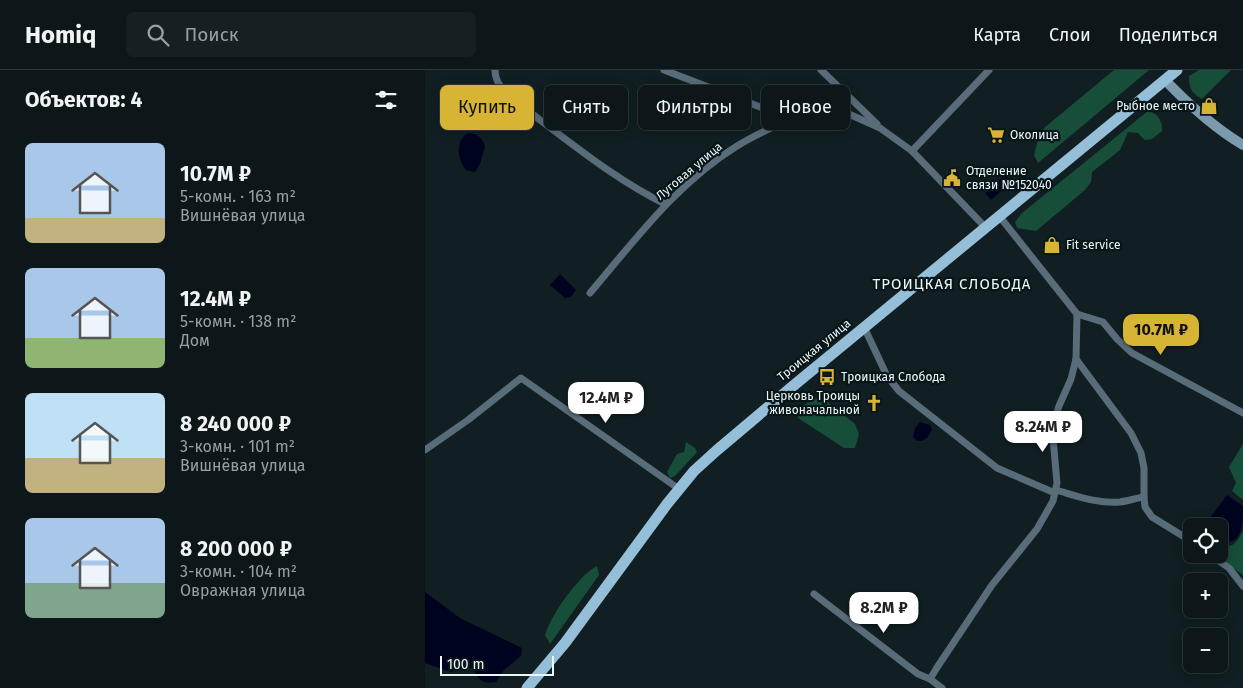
<!DOCTYPE html>
<html lang="ru">
<meta charset="utf-8">
<style>
body{margin:0;font-family:"Fira Sans",sans-serif;background:#162023;color:#f1f3f6;height:100vh;display:flex;flex-direction:column;font-size:19px;white-space:nowrap}
*{box-sizing:border-box;margin:0}
p{font-size:16px;color:#9a9fa2}
.icon{flex:none;width:28px;height:28px;fill:none;stroke:currentColor;stroke-width:2;stroke-linecap:round;stroke-linejoin:round}
.map{position:relative;flex:1;overflow:hidden}
.details{display:flex;flex-direction:column;background:#0d171a;width:425px}
.details>*{flex:none}
.top-card{position:absolute;left:15px;top:15px;width:475px;height:45px;display:flex;gap:10px}
.tools{position:absolute;left:758px;top:448px;display:grid;gap:10px}
.tools a{display:grid;place-items:center;width:45px;height:45px;border-radius:8px;background:#0d171a;box-shadow:0 2px 12px #0003,0 0 0 1px #2d3639;font-size:25px}
.scale{position:absolute;left:15px;bottom:12px;width:114px;box-sizing:border-box;padding-left:5px;border:2px solid #edf6f8;border-top:0;font-size:14px;line-height:18px;white-space:nowrap;color:#edf6f8;-webkit-text-stroke:4px #081619;paint-order:stroke}
.price{position:absolute;translate:-50% -42px;padding:0 11px;border-radius:10px;background:#fff;color:#222;font-size:16px;line-height:32px;filter:drop-shadow(0 1px 2px #0008)}
.price::after{content:'';position:absolute;left:50%;top:30px;width:15px;height:11px;margin-left:-8px;background:inherit;clip-path:polygon(0 0,100% 0,50% 100%)}
.price.current{background:#d7b434;color:#111}
ul{padding:0;list-style:none}
li{display:flex;align-items:center;gap:15px;height:125px;padding:0 25px}
li span{display:grid;place-items:center;flex:none;width:140px;height:100px;border-radius:8px;color:#555}
li>.icon{margin-inline-start:auto}
span .icon{width:60px;height:60px;fill:#fffc;stroke-width:1}
li b{font-size:21px}
h2{display:flex;justify-content:space-between;align-items:center;height:60px;padding:0 25px;font-size:21px}
.pill{padding:0 18px;border-radius:8px;background:#0d171a;box-shadow:0 2px 12px #0003,0 0 0 1px #2d3639;font-size:18px;line-height:45px}
.pill.current{background:#d7b434;color:#111}
header{display:flex;align-items:center;gap:30px;box-sizing:border-box;height:70px;padding:0 25px;background:#0d171a;border-bottom:1px solid #2d3639}
header strong{font-size:24px}
nav{display:flex;gap:28px;margin-inline-start:auto;font-size:18px}
.search{width:350px;height:45px;background:#162023;display:flex;align-items:center;gap:12px;box-sizing:border-box;padding:0 18px;border-radius:8px;color:#9a9fa2;font-size:19px}
main{display:flex;flex:1;min-height:0}
.map>svg:first-child{display:block}
.forest{fill:#174e39}
.water{fill:#00031f}
.lines{fill:none;stroke-linecap:round;stroke-linejoin:round}
.street{stroke:#596c79;stroke-width:7}
.secondary{stroke:#7b9aae;stroke-width:10}
.primary{stroke:#95bed8;stroke-width:11}
.labels{text-anchor:middle;dominant-baseline:central;stroke-width:4.5;stroke-linejoin:round;paint-order:stroke}
.poi-label{font-size:12px;fill:#edf6f8;stroke:#081619;text-anchor:start}
.street-label{font-size:12px;fill:#edf6f8;stroke:#081619}
.quarter-label{font-size:15px;letter-spacing:1px;fill:#edf6f8;stroke:#081619}
</style>
<header>
<strong>Homiq</strong>
<div class="search"><svg class="icon" aria-label="search" viewBox="0 0 24 24"><circle cx="10" cy="10" r="6"/><path d="M15 15l6 6"/></svg>Поиск</div>
<nav><a>Карта</a><a>Слои</a><a>Поделиться</a></nav>
</header>
<main>
<section class="details">
<h2>Объектов: 4<svg class="icon" aria-label="filters" viewBox="0 0 24 24"><path d="M4 7h16M4 17h16"/><circle cx="9" cy="7" r="2"/><circle cx="15" cy="17" r="2"/></svg></h2>
<ul>
<li><span style="background:linear-gradient(#a9c7e8 75%,#c2b280 0)"><svg class="icon" aria-label="home" viewBox="0 0 24 24"><path d="M3 11l9-7 9 7M6 9v11h12V9"/></svg></span><div><b>10.7M ₽</b><p>5-комн. · 163 m²</p><p>Вишнёвая улица</p></div></li>
<li><span style="background:linear-gradient(#a9c7e8 70%,#8fb573 0)"><svg class="icon" aria-label="home" viewBox="0 0 24 24"><path d="M3 11l9-7 9 7M6 9v11h12V9"/></svg></span><div><b>12.4M ₽</b><p>5-комн. · 138 m²</p><p>Дом</p></div></li>
<li><span style="background:linear-gradient(#bfe0f5 65%,#c2b280 0)"><svg class="icon" aria-label="home" viewBox="0 0 24 24"><path d="M3 11l9-7 9 7M6 9v11h12V9"/></svg></span><div><b>8 240 000 ₽</b><p>3-комн. · 101 m²</p><p>Вишнёвая улица</p></div></li>
<li><span style="background:linear-gradient(#a9c7e8 65%,#7fa58c 0)"><svg class="icon" aria-label="home" viewBox="0 0 24 24"><path d="M3 11l9-7 9 7M6 9v11h12V9"/></svg></span><div><b>8 200 000 ₽</b><p>3-комн. · 104 m²</p><p>Овражная улица</p></div></li>
</ul>
</section>
<div class="map">
<svg width="818" height="618" viewBox="0 0 818 618">
<rect width="100%" height="100%" fill="#111f22"/>
<g class="forest">
<path d="M 689,0 L 724,0 L 613,93 L 609,85 L 614,66 L 619,58 Z"/>
<path d="M 774,0 L 806,0 L 777,29 C 766,23 764,18 764,6 Z"/>
<path d="M 723,41 C 732,43 738,51 737,61 L 727,69 L 720,70 L 713,63 L 703,62 L 695,80 L 667,102 L 666,112 L 660,120 L 611,161 L 592,158 L 590,152 L 597,143 Z"/>
<path d="M 395,326 L 430,354 L 434,364 L 430,378 L 419,378 L 373,348 L 374,338 Z"/>
<path d="M 261,372 L 270,378 L 272,382 L 250,406 L 245,408 L 242,402 L 252,384 L 259,382 Z"/>
<path d="M 818,374 L 818,430 L 807,421 L 811,413 L 804,397 Z"/>
<path d="M 818,461 L 818,505 L 800,492 L 793,484 L 794,477 C 798,475 803,477 807,475 C 812,473 815,465 818,461 Z"/>
<path d="M 172,496 L 174,505 L 125,574 L 120,565 C 126,545 153,506 172,496 Z"/>
</g>
<g class="water">
<path d="M 43,63 C 52,63 57,68 60,76 L 55,94 L 50,102 L 41,100 C 32,89 30,71 43,63 Z"/>
<path d="M 580,105 L 587,112 L 566,130 L 560,123 Z"/>
<path d="M 135,204 L 151,220 L 146,227 L 140,228 L 125,215 Z"/>
<path d="M 495,352 L 505,355 L 507,359 L 503,367 L 497,371 L 492,371 L 488,367 L 490,358 Z"/>
<path d="M 802,425 L 818,436 C 818,455 818,476 794,472 L 794,456 L 779,456 Z"/>
<path d="M 0,522 L 35,548 L 97,578 L 96,586 L 79,600 L 71,612 C 55,614 55,610 47,598 L 37,598 L 26,602 L 0,593 Z"/>
</g>
<g class="lines">
<g class="street">
<path d="M 70,0 C 70,6 71,9 74,14 C 82,26 104,41 115,50 C 155,80 195,112 240,134"/>
<path d="M 239,0 L 356,45 L 392,40 L 415,40 L 455,58 L 487,81 L 561,158"/>
<path d="M 396,0 L 452,54"/>
<path d="M 487,81 L 564,0"/>
<path d="M 165,223 C 210,170 252,113 312,76 C 331,64 353,55 373,45"/>
<path d="M 652,244 L 678,252 L 692,269 L 707,283 L 818,343"/>
<path d="M 439,257 L 462,306 L 474,321 L 572,398 L 630,423"/>
<path d="M 651,289 L 706,363 L 716,383 L 719,398 L 719,427 L 720,437 L 727,447 L 766,471"/>
<path d="M 0,380 L 43,350 L 96,308 L 254,419"/>
<path d="M 631,420 C 652,426 673,434 695,432 C 703,431 711,428 719,427"/>
<path d="M 784,484 L 804,498 L 818,516"/>
<path d="M 389,524 L 493,604 L 505,609 L 517,618"/>
<path d="M 505,609 L 513,596 L 567,515 L 612,459 L 628,431 L 632,413 L 628,368 L 629,351 L 634,336 L 646,309 L 651,289 L 652,244 L 575,147"/>
</g>
<path class="secondary" d="M 740,10 C 764,35 788,57 818,75"/>
<path class="primary" d="M 102,618 L 140,573 L 242,434 L 269,401 L 291,381 L 368,316 L 752,0"/>
</g>
<defs>
<g id="shop-bare" transform="scale(1.35)"><path d="M-5-2.5h2.3a2.7 3.5 0 0 1 5.4 0H5L5.5 6h-11ZM-1.5-2.5h3a1.5 2.3 0 0 0-3 0Z" fill="#d7b434" stroke="#081619" stroke-width="2.5" paint-order="stroke"/></g>
<g id="supermarket-bare" transform="scale(1.35)"><path d="M-6-5.5h2.5l.6 2H6L4.5 2H-2.5L-4.4-4H-6ZM-1.5 3.2a1.3 1.3 0 1 0 .1 0ZM3 3.2a1.3 1.3 0 1 0 .1 0Z" fill="#d7b434" stroke="#081619" stroke-width="2.5" paint-order="stroke"/></g>
<g id="civic-bare" transform="scale(1.35)"><path d="M-.6-6.5H3V-4.5H.6V-3L4-1V1h2V6H-6V1h2V-1L-.6-3ZM-1.2 2.5V6h2.4V2.5Z" fill="#d7b434" stroke="#081619" stroke-width="2.5" paint-order="stroke"/></g>
<g id="bus-bare" transform="scale(1.35)"><path d="M-5-6H5V4H4V6H2V4H-2V6H-4V4H-5ZM-3.5-4V0h7V-4ZM-3.5 1.2v1.5H-2V1.2ZM2 1.2v1.5H3.5V1.2Z" fill="#d7b434" stroke="#081619" stroke-width="2.5" paint-order="stroke"/></g>
<g id="church-bare" transform="scale(1.35)"><path d="M-1.2-6h2.4v3.5h3.3v2.4h-3.3V6h-2.4V-.1h-3.3v-2.4h3.3Z" fill="#d7b434" stroke="#081619" stroke-width="2.5" paint-order="stroke"/></g>
</defs>
<g fill-rule="evenodd">
<use href="#shop-bare" x="784" y="36"/>
<use href="#supermarket-bare" x="571" y="65"/>
<use href="#civic-bare" x="527" y="108"/>
<use href="#shop-bare" x="627" y="175"/>
<use href="#bus-bare" x="402" y="307"/>
<use href="#church-bare" x="449" y="333"/>
</g>
<g class="labels">
<g class="poi-label">
<text x="770" y="36" text-anchor="end">Рыбное место</text>
<text x="585" y="65">Околица</text>
<text x="541" y="101">Отделение<tspan x="541" dy="14">связи №152040</tspan></text>
<text x="641" y="175">Fit service</text>
<text x="416" y="307">Троицкая Слобода</text>
<text x="435" y="326" text-anchor="end">Церковь Троицы<tspan x="435" dy="14">живоначальной</tspan></text>
</g>
<g class="street-label">
<text transform="translate(264 101) rotate(-40)">Луговая улица</text>
<text transform="translate(389 280) rotate(-39)">Троицкая улица</text>
</g>
<g class="quarter-label">
<text x="527" y="214">ТРОИЦКАЯ СЛОБОДА</text>
</g>
</g>
</svg>
<div class="tools">
<a><svg class="icon" aria-label="locate" viewBox="0 0 24 24"><circle cx="12" cy="12" r="6"/><path d="M12 2v4M12 18v4M2 12h4M18 12h4"/></svg></a>
<a>+</a>
<a>−</a>
</div>
<div class="scale">100 m</div>
<b class="price current" style="left:736px;top:286px">10.7M ₽</b>
<b class="price" style="left:181px;top:354px">12.4M ₽</b>
<b class="price" style="left:618px;top:383px">8.24M ₽</b>
<b class="price" style="left:459px;top:564px">8.2M ₽</b>
<div class="top-card">
<a class="pill current">Купить</a>
<a class="pill">Снять</a>
<a class="pill">Фильтры</a>
<a class="pill">Новое</a>
</div>
</div>
</main>
